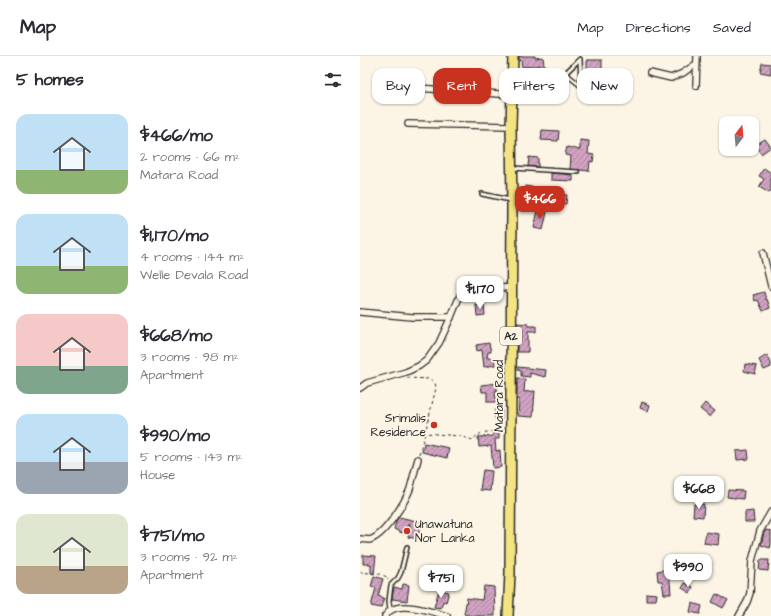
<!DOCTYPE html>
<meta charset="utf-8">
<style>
body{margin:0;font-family:"Architects Daughter",sans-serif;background:#f2f2f3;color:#2b2b33;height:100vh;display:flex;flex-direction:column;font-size:15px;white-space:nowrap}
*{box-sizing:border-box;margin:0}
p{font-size:13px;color:#7c7c81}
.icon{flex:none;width:22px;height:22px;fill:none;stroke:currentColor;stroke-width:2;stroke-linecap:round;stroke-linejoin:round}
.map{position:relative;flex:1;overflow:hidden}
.side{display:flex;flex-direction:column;background:#fff;width:360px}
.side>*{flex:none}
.hud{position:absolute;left:12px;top:12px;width:339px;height:36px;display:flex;gap:8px}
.needle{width:26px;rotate:16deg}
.buttons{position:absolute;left:359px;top:60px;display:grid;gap:8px}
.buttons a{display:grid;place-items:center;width:40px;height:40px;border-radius:8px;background:#fff;box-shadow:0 1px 3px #0004;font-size:20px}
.price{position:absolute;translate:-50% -34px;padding:0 9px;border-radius:8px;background:#fff;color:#222;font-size:13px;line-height:26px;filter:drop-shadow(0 1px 2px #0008)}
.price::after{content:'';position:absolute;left:50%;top:24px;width:12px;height:9px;margin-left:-6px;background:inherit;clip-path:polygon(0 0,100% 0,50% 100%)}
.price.selected{background:#c8321e;color:#fff}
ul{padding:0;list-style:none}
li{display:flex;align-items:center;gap:12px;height:100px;padding:0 16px}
li span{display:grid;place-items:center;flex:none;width:112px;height:80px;border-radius:12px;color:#555}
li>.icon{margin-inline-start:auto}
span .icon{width:48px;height:48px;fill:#fffc;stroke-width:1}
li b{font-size:17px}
h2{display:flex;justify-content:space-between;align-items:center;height:48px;padding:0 16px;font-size:17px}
.pill{padding:0 14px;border-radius:12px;background:#fff;box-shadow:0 1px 3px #0004;font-size:14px;line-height:36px}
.pill.selected{background:#c8321e;color:#fff}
header{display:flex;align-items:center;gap:24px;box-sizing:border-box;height:56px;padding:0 20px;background:#fff;border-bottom:1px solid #e1e1e2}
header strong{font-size:19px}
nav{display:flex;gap:22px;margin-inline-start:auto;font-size:14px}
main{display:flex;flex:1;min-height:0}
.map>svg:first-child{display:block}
.building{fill:url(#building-hatch);stroke:#2b2b2b}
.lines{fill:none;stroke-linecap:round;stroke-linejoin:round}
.service-casing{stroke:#2b2b2b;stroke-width:6}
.minor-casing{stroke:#2b2b2b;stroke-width:8}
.trunk-casing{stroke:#2b2b2b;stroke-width:12}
.path{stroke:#2b2b2b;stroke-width:1;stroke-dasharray:3 3;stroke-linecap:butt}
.service{stroke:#fcf5e5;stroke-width:3}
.minor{stroke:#fcf5e5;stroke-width:5.5}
.trunk{stroke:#f4e382;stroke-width:9}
.poi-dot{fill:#c8321e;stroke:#fcf5e5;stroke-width:1.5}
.labels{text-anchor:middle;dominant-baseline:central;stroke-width:3.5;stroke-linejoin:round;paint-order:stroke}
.shield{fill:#fcf5e5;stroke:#6a6863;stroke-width:1}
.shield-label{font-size:11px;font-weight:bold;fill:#2b2b2b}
.street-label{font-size:12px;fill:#2b2b2b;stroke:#fcf5e5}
.poi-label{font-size:12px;fill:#2b2b2b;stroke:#fcf5e5;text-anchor:end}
</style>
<header>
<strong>Map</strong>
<nav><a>Map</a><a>Directions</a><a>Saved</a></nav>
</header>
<main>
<section class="side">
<h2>5 homes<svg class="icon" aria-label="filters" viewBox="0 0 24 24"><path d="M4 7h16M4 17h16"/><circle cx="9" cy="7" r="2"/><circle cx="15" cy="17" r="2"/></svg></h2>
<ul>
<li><span style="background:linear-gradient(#bfe0f5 70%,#8fb573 0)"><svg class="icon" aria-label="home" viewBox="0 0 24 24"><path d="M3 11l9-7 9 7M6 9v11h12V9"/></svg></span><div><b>$466/mo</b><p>2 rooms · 66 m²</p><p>Matara Road</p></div></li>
<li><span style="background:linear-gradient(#bfe0f5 65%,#8fb573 0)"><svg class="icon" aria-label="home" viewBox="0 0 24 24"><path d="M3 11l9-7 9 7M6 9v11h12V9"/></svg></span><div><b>$1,170/mo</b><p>4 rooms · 144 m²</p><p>Welle Devala Road</p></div></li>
<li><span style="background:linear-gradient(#f6c9c9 65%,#7fa58c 0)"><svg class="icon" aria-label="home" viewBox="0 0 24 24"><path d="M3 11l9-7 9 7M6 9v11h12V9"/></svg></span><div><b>$668/mo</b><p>3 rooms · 98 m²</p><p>Apartment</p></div></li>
<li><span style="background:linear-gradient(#bfe0f5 60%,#9aa5b1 0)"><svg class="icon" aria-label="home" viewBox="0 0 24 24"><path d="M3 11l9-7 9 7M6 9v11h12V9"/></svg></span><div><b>$990/mo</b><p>5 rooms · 143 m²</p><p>House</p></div></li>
<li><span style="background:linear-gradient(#dfe7d0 65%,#b9a48a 0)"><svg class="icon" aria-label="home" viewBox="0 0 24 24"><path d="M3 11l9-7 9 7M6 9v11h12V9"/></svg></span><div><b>$751/mo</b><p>3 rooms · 92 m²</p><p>Apartment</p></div></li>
</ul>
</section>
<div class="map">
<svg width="411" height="560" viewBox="0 0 411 560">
<defs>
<pattern id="building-hatch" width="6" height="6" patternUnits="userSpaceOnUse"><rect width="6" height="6" fill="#d1a2c2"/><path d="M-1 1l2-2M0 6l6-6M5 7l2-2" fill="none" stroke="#aa849e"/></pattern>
</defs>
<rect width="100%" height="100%" fill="#fcf5e5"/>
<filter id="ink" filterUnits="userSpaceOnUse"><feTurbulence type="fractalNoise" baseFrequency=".025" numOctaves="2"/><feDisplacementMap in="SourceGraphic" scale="8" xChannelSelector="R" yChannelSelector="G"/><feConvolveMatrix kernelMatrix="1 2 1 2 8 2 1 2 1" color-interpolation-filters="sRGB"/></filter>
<g filter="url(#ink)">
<g class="building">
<path d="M 159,0 L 175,0 L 175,2 L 183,1 L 184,9 L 162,11 L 161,4 L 159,5 Z"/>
<rect x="227" y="4" width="15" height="32"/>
<path d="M 402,7 L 411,8 L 411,18 L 400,16 Z"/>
<path d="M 182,74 L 199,75 L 198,85 L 181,84 Z"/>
<path d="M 405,83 L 411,91 L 401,98 L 395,89 Z"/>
<path d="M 220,84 L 229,85 L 228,98 L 234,99 L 233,106 L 230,105 L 229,115 L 210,113 L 211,100 L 205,99 L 207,91 L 220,94 Z"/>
<path d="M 169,101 L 178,102 L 178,111 L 168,110 Z"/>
<path d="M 404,112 L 411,117 L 411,134 L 409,137 L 399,131 L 404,123 L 399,120 Z"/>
<path d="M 191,117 L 213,119 L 213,125 L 191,124 Z"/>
<path d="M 166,130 L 181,133 L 181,136 L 207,139 L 206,148 L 185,146 L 186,143 L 164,138 Z"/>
<path d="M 178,154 L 187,156 L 183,174 L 174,172 Z"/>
<path d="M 404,236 L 406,244 L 407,243 L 410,252 L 403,255 L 398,244 L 395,245 L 393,239 Z"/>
<path d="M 116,249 L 124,249 L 125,259 L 117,260 Z"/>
<path d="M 157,267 L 168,268 L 168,270 L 176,270 L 176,276 L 168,276 L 168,296 L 157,296 Z"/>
<path d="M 129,287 L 131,296 L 128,296 L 127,302 L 134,302 L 135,309 L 124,311 L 122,294 L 117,295 L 116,289 Z"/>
<path d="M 407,299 L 411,307 L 411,311 L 404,314 L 399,304 Z"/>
<path d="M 385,308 L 397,310 L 395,318 L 384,315 Z"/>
<path d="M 158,311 L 186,314 L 185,321 L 170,317 L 170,321 L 161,320 L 161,315 L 158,314 Z"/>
<path d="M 157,322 L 165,323 L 164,336 L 175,335 L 173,361 L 158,360 L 159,343 L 157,343 Z"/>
<path d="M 137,327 L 137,335 L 135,335 L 136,346 L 127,346 L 127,336 L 122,336 L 121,329 Z"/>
<path d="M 282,346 L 290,349 L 288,355 L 280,352 Z"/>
<path d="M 345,347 L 355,355 L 350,361 L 340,353 Z"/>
<rect x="135" y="354" width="7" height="9"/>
<path d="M 139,376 L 139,383 L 135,383 L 136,395 L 140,394 L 141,411 L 133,412 L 131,390 L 119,391 L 118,381 L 133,380 L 133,377 Z"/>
<path d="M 64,387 L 89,392 L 87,402 L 62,396 Z"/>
<path d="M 388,394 L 389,403 L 377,404 L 376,395 Z"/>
<path d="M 123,414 L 132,415 L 130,435 L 120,434 Z"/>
<path d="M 319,427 L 327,430 L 324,437 L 316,434 Z"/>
<path d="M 368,434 L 384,435 L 383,443 L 367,441 Z"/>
<path d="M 334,448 L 344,448 L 343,461 L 333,460 Z"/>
<path d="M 393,455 L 394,466 L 385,466 L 385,456 Z"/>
<path d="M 39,461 L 61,466 L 58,483 L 48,481 L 50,466 L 42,477 L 34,473 L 36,465 Z"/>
<path d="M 406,474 L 411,475 L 411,489 L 410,492 L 401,489 L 404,477 Z"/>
<path d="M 346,476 L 359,478 L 358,489 L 344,487 Z"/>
<path d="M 3,499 L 16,500 L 14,518 L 11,517 L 11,508 L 3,508 Z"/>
<path d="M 400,504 L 409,504 L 408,515 L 399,514 Z"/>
<path d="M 309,513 L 311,538 L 304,538 L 302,525 L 298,525 L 297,515 Z"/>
<path d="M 14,520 L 23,523 L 18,540 L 24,542 L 21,552 L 11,550 L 16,532 L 11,531 Z"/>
<path d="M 325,527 L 333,531 L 330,537 L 322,532 Z"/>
<path d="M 43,528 L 49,529 L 47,545 L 32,543 L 34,531 L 42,533 Z"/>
<path d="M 124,530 L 134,531 L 135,560 L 112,560 L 104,558 L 107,542 L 122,544 Z"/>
<path d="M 79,534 L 89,536 L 86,546 L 83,545 L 81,552 L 74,551 Z"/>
<path d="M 286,537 L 297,538 L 296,544 L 286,544 Z"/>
<path d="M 356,538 L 368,544 L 363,552 L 352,546 Z"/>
<path d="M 332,547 L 342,550 L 340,558 L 330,556 Z"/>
</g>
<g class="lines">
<g class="service-casing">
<g id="service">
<path d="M 153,25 L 195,27 L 220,3 L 221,30 L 205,17"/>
<path d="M 153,112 L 218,116"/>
<path d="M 122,138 L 150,144"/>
<path d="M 30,554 L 29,545 L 31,529 L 38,522 L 41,516 L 47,491"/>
</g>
</g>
<g class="minor-casing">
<g id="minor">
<path d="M 290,17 L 311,22 L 323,17 L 336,8"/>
<path d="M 336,30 L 337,0"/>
<path d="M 44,31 L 153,39"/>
<path d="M 48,68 L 151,70"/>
<path d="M 403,197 L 411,230"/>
<path d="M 0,256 L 52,261 L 91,261"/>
<path d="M 0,332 L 7,327 L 46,316 L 59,310 L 67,304 L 79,287 L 91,261 L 101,237 L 104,233 L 109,231 L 118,231 L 151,232"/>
<path d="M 0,483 C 3,483 7,484 9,484 C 24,481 45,446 50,433 C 53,423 55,413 58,403"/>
<path d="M 25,560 C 27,558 28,556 30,555 C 42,545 73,556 87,560"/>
<path d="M 379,560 L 387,546 L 390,537 L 392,505 L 400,475 L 411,456"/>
</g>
</g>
<g class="trunk-casing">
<path id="trunk" d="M 148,560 L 150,517 L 152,151 L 151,70 L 153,0"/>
</g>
<g class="path">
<path d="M 47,322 L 70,323 L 75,327 L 76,332 L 65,377 L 99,380 L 113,384 C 119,374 132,376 143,375"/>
<path d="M 59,398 L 65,377"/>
<path d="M 0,516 L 20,518 L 27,521 L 28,524"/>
</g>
<use href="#service" class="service"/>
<use href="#minor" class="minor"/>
<use href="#trunk" class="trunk"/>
</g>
</g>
<g class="poi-dot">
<circle cx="74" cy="369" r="4"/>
<circle cx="47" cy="475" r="4"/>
</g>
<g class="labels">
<rect class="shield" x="140" y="271" width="22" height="18" rx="3"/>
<g class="shield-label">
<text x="151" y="280">A2</text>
</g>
<g class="street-label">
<text transform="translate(139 340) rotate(-90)">Matara Road</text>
</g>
<g class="poi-label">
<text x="66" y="362">Srimalis<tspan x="66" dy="14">Residence</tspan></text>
<text x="55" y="468" text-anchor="start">Unawatuna<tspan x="55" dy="14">Nor Lanka</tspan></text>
</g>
</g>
</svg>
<div class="buttons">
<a><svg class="needle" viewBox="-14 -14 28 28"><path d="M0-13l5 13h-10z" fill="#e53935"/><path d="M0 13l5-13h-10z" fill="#7c7c81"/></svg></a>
</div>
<b class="price selected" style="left:180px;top:164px">$466</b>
<b class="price" style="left:120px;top:254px">$1,170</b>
<b class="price" style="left:339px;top:454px">$668</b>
<b class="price" style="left:328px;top:532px">$990</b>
<b class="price" style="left:81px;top:543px">$751</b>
<div class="hud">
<a class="pill">Buy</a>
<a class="pill selected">Rent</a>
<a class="pill">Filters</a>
<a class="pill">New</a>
</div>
</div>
</main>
